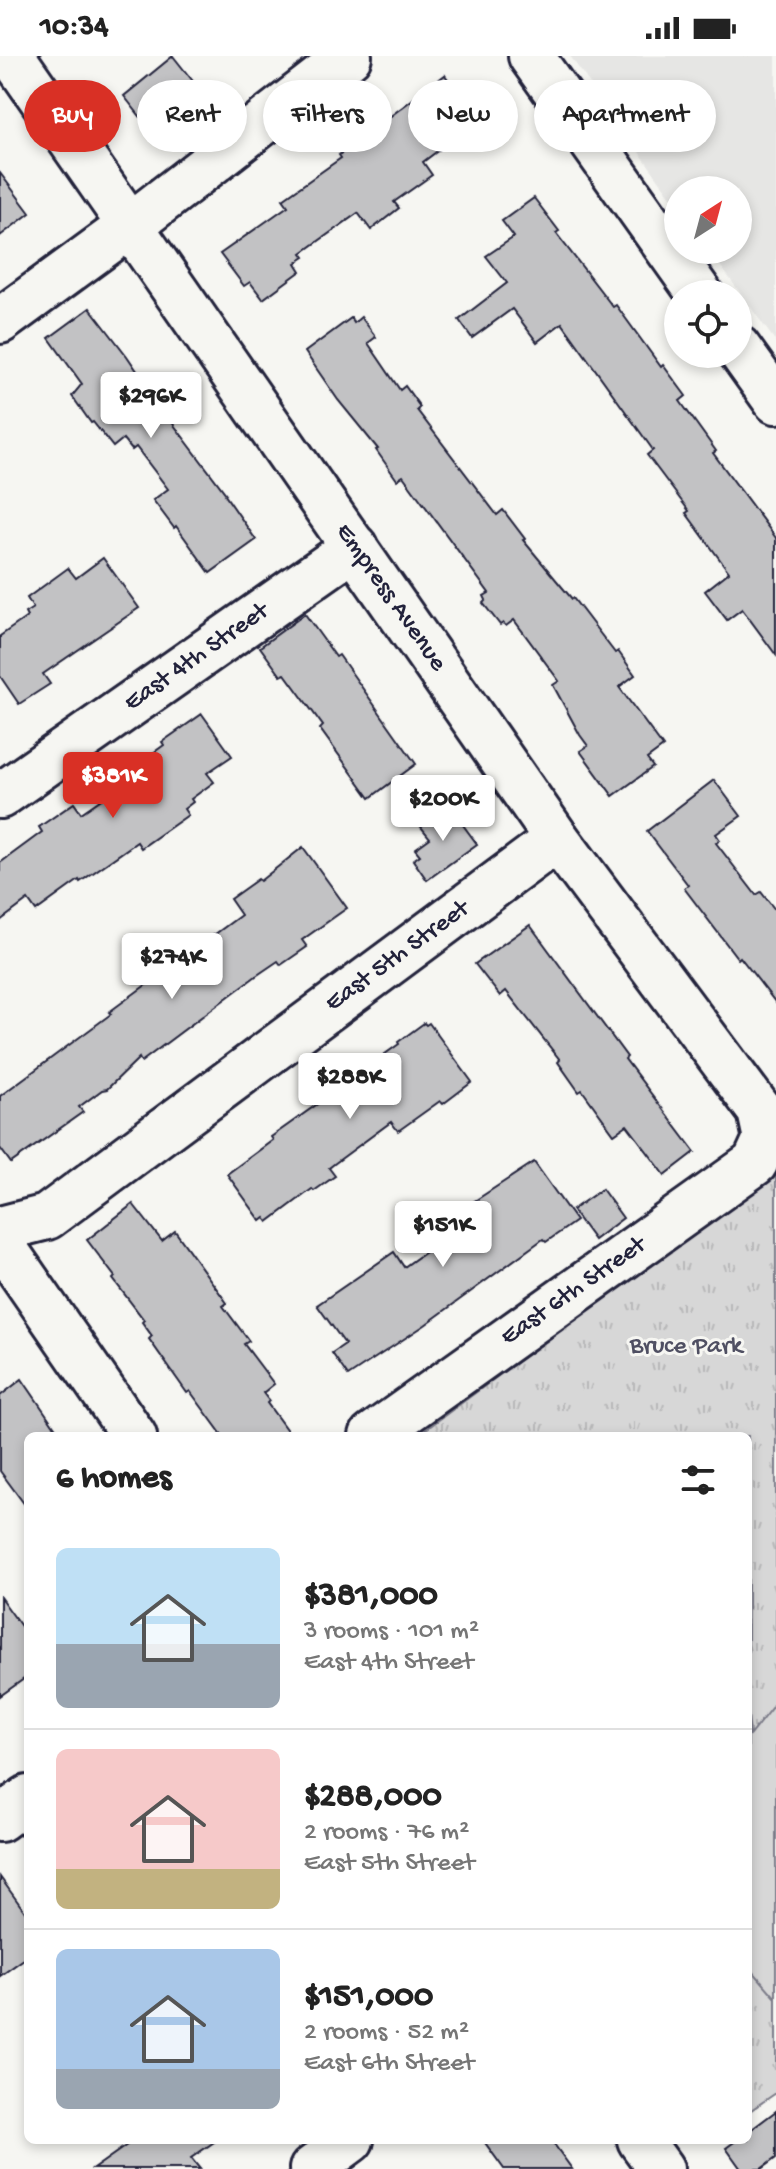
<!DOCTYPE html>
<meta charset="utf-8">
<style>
body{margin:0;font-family:"Gochi Hand",sans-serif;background:#f6f6f6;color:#222;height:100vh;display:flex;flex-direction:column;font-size:30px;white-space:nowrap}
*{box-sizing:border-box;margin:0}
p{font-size:26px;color:#767676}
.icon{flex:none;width:44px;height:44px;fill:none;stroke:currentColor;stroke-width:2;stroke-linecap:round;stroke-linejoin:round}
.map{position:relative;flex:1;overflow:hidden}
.side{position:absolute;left:24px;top:1376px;width:728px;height:712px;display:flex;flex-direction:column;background:#fff;border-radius:12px;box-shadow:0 4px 12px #0003}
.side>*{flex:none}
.top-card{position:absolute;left:24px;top:24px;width:728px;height:72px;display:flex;gap:16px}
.needle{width:52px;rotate:36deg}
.tools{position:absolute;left:664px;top:120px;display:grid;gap:16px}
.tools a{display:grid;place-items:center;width:88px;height:88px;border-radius:50%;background:#fff;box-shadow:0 4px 12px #0003;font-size:40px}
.price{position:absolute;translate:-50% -68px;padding:0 18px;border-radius:8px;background:#fff;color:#222;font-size:26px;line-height:52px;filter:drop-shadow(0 2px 4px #0008)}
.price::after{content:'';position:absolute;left:50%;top:48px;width:24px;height:18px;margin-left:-12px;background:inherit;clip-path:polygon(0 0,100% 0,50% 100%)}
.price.active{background:#d93025;color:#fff}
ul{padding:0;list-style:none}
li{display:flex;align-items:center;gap:24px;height:200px;padding:0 32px}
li+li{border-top:2px solid #e0e0e0}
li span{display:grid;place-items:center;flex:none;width:224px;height:160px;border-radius:12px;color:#555}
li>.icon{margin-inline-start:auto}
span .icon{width:96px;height:96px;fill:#fffc;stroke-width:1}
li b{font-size:34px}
h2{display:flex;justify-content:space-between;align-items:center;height:96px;padding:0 32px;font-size:34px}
.tag{padding:0 28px;border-radius:36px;background:#fff;box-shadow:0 4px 12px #0003;font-size:28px;line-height:72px}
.tag.active{background:#d93025;color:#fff}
.status{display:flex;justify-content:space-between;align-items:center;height:56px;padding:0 40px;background:#fff;direction:ltr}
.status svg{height:22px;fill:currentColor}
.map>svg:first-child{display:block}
.built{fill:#e6e6e4}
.park{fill:url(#park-tufts);stroke:#7c7c89;stroke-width:2}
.garden{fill:#d7d7d7;stroke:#7c7c89;stroke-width:2}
.building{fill:#c2c2c4;stroke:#22223b;stroke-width:2}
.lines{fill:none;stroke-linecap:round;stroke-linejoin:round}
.minor-casing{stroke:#22223b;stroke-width:50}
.minor{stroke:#f6f6f2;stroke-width:44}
.labels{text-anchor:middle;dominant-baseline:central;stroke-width:6;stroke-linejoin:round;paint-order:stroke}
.street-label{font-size:26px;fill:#22223b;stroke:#f6f6f2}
.park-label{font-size:26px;fill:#4f4f62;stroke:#f6f6f2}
</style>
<div class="status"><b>10:34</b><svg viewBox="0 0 49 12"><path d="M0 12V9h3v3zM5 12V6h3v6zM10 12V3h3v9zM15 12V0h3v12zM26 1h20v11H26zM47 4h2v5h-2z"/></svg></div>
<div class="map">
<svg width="776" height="2113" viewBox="0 0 776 2113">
<defs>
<pattern id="park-tufts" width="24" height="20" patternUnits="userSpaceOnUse" patternTransform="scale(2)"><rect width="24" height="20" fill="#d7d7d7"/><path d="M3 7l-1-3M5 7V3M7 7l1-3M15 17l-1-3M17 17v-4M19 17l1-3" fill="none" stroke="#b8b8b9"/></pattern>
</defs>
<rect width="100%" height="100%" fill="#f6f6f2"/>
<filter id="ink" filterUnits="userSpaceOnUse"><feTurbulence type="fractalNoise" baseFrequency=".0125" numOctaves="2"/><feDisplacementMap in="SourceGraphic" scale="16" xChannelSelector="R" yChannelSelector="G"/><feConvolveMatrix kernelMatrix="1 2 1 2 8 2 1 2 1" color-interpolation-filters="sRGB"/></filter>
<g filter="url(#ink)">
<path class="built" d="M 570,0 L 776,0 L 776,286 L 709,194 L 738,194 L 738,134 L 678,134 L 678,150 Z"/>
<path class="park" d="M 776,1114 L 776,2037 L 748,2056 L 748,1380 L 417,1380 Z"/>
<path class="garden" d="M 776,1646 L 776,1942 L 751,1913 L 748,1905 L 748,1658 L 750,1679 Z"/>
<g class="building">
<path d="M 173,0 L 196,29 L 147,69 L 124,40 Z"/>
<path d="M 445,19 L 476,63 L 446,84 L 448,87 L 423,106 L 432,119 L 394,146 L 399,152 L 371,174 L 358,157 L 302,197 L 305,201 L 296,207 L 301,215 L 263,243 L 250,226 L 244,230 L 220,198 L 288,150 L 283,143 L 341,102 L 339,99 Z"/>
<path d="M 0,117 L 30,157 L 0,180 Z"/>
<path d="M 534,142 L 559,175 L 556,177 L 613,251 L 616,249 L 661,311 L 663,309 L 686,340 L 680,345 L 716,395 L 713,397 L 776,482 L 776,599 L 742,553 L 727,564 L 705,535 L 729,516 L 686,457 L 689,455 L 647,399 L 653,394 L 562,267 L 537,286 L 512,253 L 472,282 L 459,264 L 507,227 L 486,200 L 514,181 L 502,165 Z"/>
<path d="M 90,252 L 127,300 L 171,365 L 226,438 L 225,439 L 256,484 L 210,517 L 176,470 L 174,472 L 153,444 L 168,433 L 136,391 L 132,394 L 123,383 L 113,391 L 93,366 L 91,367 L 72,340 L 82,328 L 49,282 Z"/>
<path d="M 361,261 L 376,281 L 368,287 L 400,334 L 405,330 L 420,351 L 417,354 L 497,459 L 503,454 L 525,483 L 523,484 L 572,543 L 573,542 L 615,597 L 618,595 L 635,619 L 619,631 L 663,691 L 647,703 L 653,711 L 613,740 L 580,695 L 588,690 L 580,679 L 553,629 L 559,625 L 514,564 L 506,570 L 503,567 L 500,569 L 483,547 L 486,544 L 484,540 L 489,537 L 403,420 L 397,424 L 376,394 L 378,393 L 338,344 L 305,296 L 351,262 L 354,267 Z"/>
<path d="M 103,502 L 139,552 L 43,618 L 50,628 L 19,648 L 0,620 L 0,580 L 27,561 L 25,557 L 33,552 L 27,542 L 68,512 L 76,522 Z"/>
<path d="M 305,558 L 336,601 L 339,599 L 416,708 L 370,742 L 320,673 L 323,670 L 285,618 L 281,620 L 260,591 Z"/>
<path d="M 202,658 L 232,700 L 207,717 L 214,726 L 191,743 L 193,746 L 184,753 L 188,759 L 141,792 L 137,786 L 80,826 L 79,824 L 36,855 L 28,844 L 0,865 L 0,807 L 42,776 L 39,771 L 74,747 L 81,757 L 129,724 L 124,718 L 164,689 L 162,686 Z"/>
<path d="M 714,724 L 741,760 L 716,778 L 720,784 L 716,787 L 756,839 L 761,836 L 776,855 L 776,947 L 740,901 L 738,903 L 684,832 L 688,829 L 647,775 Z"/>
<path d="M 449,750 L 477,788 L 427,824 L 413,804 L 420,799 L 415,793 L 430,782 L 421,771 Z"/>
<path d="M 303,791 L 347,852 L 302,884 L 307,891 L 281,909 L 278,905 L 256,920 L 141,1006 L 139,1002 L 107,1033 L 102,1034 L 79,1051 L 83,1056 L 11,1107 L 0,1092 L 0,1040 L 111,958 L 109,956 L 241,859 L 230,843 L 258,823 L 260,825 Z"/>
<path d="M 530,869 L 627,1001 L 625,1003 L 695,1096 L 665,1119 L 627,1069 L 614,1078 L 582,1034 L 579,1036 L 558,1006 L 560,1004 L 506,935 L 500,940 L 475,908 Z"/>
<path d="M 424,967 L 426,969 L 429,967 L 472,1026 L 443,1048 L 440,1045 L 398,1075 L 391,1066 L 334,1108 L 329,1112 L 335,1120 L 314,1135 L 312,1133 L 268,1166 L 265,1162 L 261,1165 L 227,1118 L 273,1084 L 271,1081 L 361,1017 L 360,1016 L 399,988 L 398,986 Z"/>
<path d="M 534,1106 L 576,1165 L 546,1186 L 543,1183 L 425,1269 L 348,1320 L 332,1297 L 345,1288 L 317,1249 L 394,1196 L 404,1211 L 477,1159 L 470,1148 Z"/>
<path d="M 602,1133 L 623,1162 L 594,1184 L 572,1154 Z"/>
<path d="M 133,1148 L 162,1185 L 175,1175 L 227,1247 L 223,1250 L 249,1285 L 244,1288 L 274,1328 L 263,1337 L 269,1345 L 267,1347 L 291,1380 L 223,1380 L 190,1335 L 187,1337 L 149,1283 L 152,1280 L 142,1266 L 144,1264 L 113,1223 L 115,1221 L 87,1184 Z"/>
<path d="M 22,1323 L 61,1380 L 28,1380 L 28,1453 L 0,1415 L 0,1340 Z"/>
<path d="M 0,1541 L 28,1580 L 28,1620 L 0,1640 Z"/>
<path d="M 0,1821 L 28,1860 L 28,1900 L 0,1920 Z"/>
<path d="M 776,2055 L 776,2102 L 761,2113 L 741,2113 L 726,2092 L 737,2084 L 748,2084 L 748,2076 Z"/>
<path d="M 134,2084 L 217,2084 L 191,2102 L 200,2113 L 93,2113 Z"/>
<path d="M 483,2084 L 551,2084 L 572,2113 L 504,2113 Z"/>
</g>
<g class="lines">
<g class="minor-casing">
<g id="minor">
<path d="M 12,0 L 557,783 L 760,1055 L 766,1083 L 755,1107 L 372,1380"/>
<path d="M 531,0 L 700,238"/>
<path d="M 0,265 L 131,169 L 349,0"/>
<path d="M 738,292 L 776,345"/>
<path d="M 0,740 L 355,491"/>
<path d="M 0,1173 L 47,1161 L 557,783"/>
<path d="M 0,1186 L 134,1380"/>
<path d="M 0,1763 L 28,1742"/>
<path d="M 640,2084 L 661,2113"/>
<path d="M 312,2113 L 351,2084"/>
</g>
</g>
<use href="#minor" class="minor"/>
</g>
</g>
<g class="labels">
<g class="street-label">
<text transform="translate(390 542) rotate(55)">Empress Avenue</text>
<text transform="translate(197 602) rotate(-35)">East 4th Street</text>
<text transform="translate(398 901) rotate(-36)">East 5th Street</text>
<text transform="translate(574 1236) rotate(-35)">East 6th Street</text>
</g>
<g class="park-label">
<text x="686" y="1291">Bruce Park</text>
</g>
</g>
</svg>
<div class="tools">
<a><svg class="needle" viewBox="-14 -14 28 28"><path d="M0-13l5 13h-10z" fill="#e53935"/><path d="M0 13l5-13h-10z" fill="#767676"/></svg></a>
<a><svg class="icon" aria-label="locate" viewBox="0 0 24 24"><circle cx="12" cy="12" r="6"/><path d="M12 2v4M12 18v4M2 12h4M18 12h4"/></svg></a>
</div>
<b class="price" style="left:151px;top:384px">$296K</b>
<b class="price active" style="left:113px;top:764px">$381K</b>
<b class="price" style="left:443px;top:787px">$200K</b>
<b class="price" style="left:172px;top:945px">$274K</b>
<b class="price" style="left:350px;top:1065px">$288K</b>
<b class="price" style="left:443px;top:1213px">$151K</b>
<div class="top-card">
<a class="tag active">Buy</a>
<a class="tag">Rent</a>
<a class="tag">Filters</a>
<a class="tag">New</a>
<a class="tag">Apartment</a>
</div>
<section class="side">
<h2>6 homes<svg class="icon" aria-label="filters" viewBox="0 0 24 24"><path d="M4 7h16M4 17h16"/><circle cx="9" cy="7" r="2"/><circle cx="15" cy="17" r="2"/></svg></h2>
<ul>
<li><span style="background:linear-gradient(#bfe0f5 60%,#9aa5b1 0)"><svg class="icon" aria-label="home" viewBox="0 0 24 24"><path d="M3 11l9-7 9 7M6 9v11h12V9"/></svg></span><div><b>$381,000</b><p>3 rooms · 101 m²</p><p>East 4th Street</p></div></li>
<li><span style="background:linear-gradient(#f6c9c9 75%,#c2b280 0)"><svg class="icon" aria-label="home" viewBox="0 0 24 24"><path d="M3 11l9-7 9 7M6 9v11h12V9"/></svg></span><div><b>$288,000</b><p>2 rooms · 76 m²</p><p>East 5th Street</p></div></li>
<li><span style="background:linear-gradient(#a9c7e8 75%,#9aa5b1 0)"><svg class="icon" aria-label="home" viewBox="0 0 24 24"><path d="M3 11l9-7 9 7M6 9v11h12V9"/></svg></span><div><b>$151,000</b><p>2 rooms · 52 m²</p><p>East 6th Street</p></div></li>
</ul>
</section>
</div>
